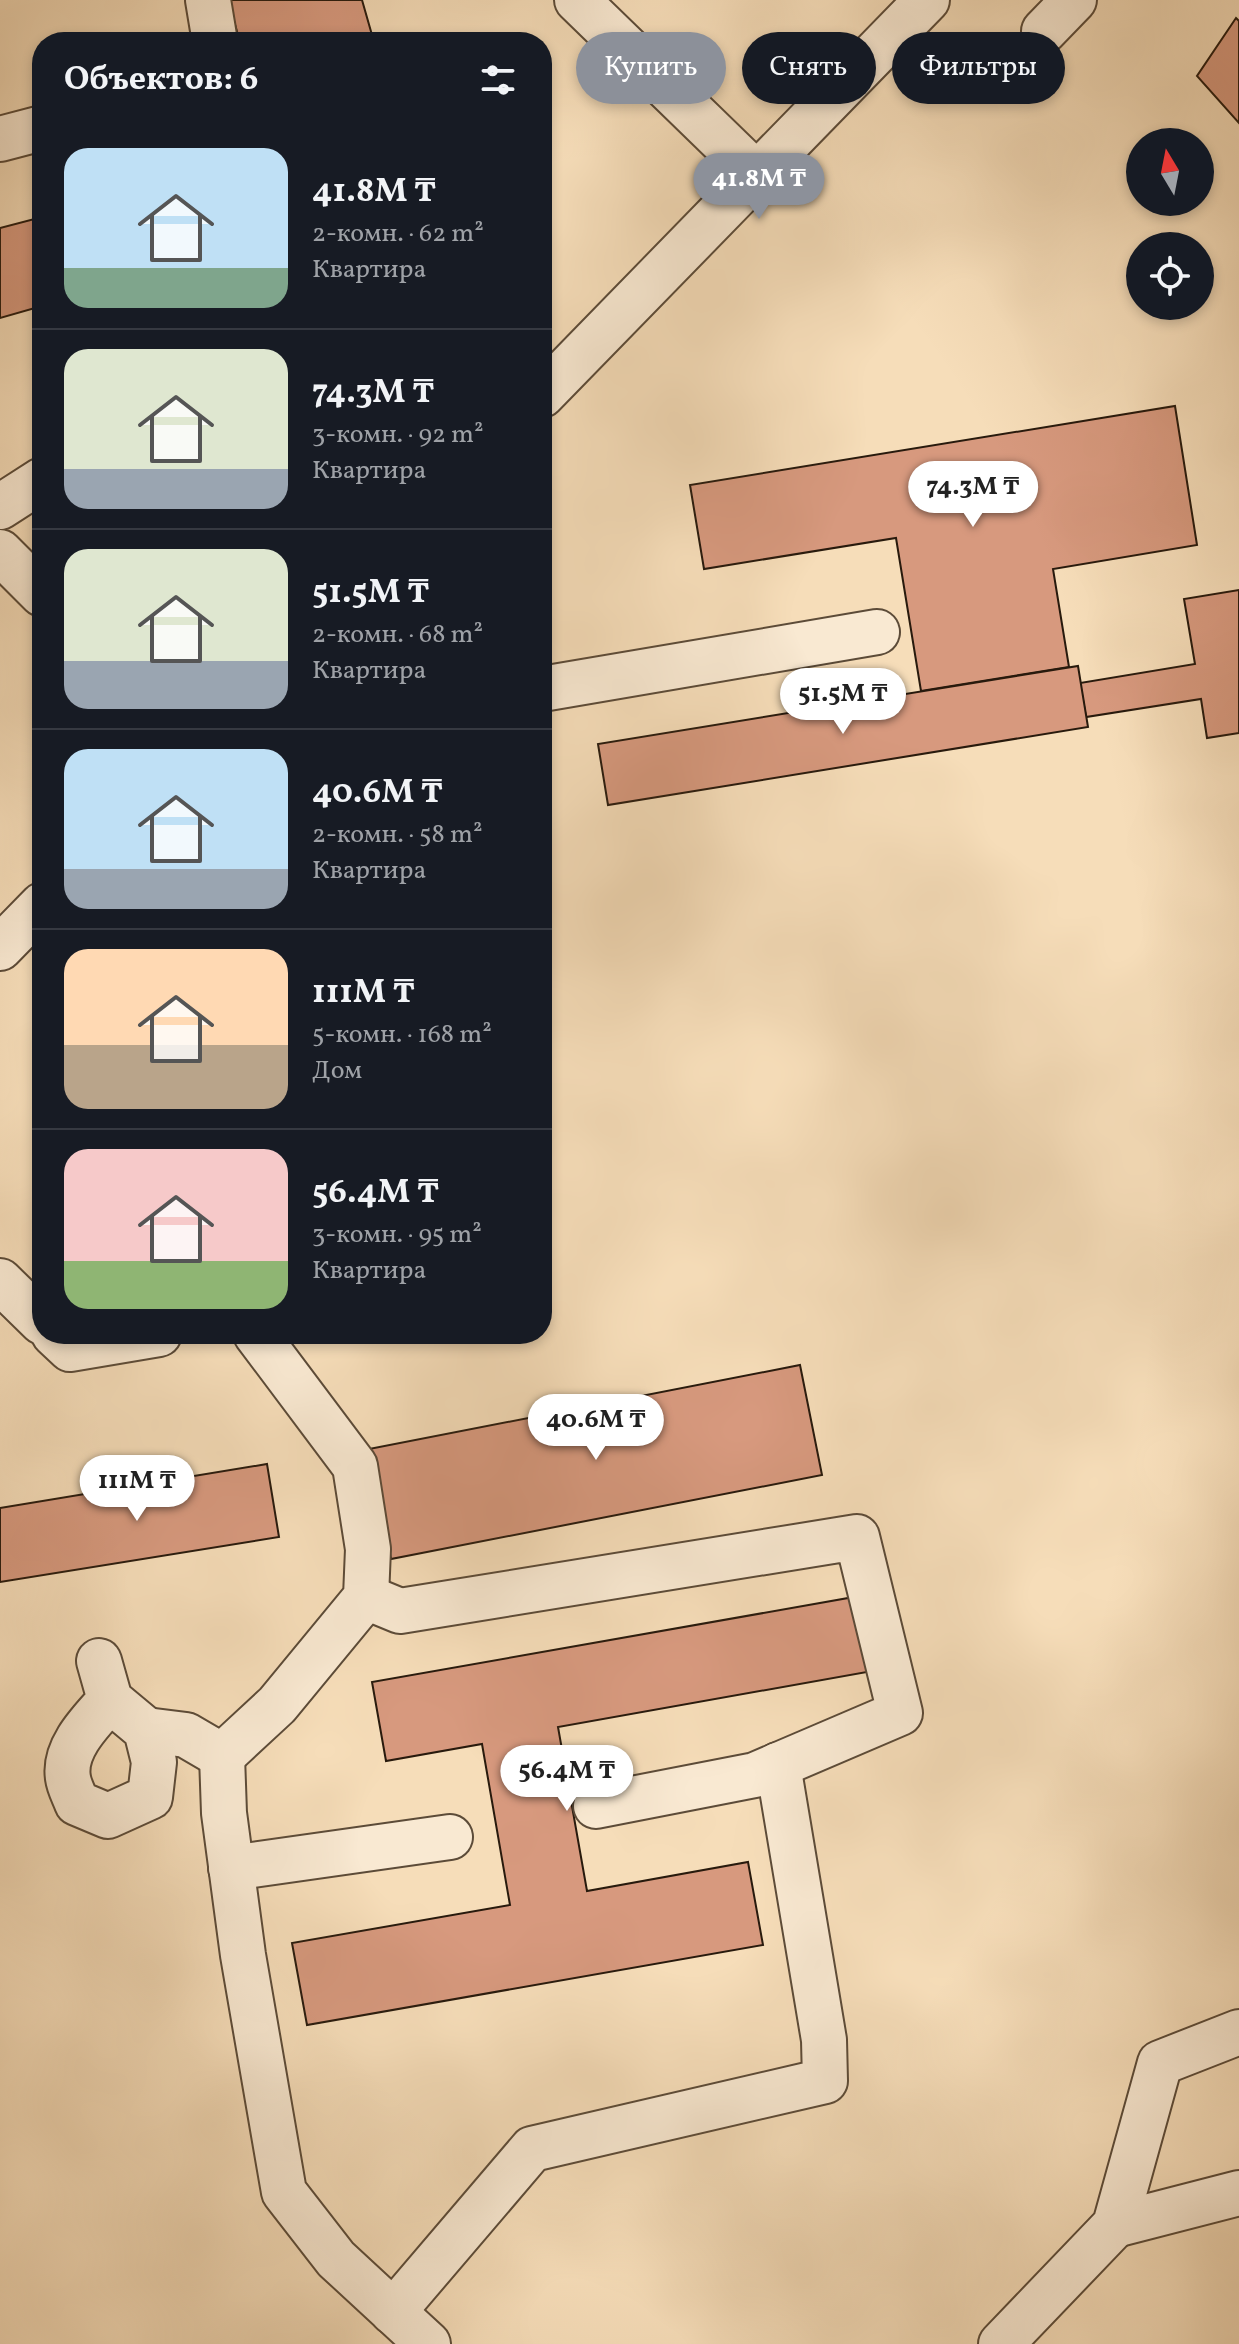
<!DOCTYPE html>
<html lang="ru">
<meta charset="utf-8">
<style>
body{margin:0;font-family:Vollkorn,serif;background:#20242c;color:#f1f3f6;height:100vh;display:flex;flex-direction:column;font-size:30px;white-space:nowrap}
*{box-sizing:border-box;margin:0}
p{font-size:26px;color:#9ea1a6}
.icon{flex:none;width:44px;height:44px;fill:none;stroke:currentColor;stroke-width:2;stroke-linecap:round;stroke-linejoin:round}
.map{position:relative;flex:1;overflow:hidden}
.drawer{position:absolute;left:32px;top:32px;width:520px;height:1312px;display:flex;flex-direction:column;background:#171b24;border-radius:32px;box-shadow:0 4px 12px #0003}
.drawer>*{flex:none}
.guide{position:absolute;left:576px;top:32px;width:542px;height:72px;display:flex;gap:16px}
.needle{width:52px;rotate:350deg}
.buttons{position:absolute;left:1126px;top:128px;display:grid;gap:16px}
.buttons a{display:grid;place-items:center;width:88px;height:88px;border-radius:50%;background:#171b24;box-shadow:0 4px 12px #0003;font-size:40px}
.price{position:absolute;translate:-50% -68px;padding:0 18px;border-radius:28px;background:#fff;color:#222;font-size:26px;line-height:52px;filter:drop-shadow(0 2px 4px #0008)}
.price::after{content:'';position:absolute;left:50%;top:48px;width:24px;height:18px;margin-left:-12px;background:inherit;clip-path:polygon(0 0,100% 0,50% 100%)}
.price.on{background:#8c9099;color:#fff}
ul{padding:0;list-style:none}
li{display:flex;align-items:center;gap:24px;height:200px;padding:0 32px}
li+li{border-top:2px solid #363941}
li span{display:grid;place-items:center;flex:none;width:224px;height:160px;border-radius:24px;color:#555}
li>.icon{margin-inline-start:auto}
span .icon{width:96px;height:96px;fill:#fffc;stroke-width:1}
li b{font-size:34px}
h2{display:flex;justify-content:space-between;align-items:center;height:96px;padding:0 32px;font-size:34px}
.pill{padding:0 28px;border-radius:36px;background:#171b24;box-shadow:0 4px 12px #0003;font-size:28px;line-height:72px}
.pill.on{background:#8c9099;color:#fff}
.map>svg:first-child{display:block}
.building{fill:#d7997e;stroke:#281a0d;stroke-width:2}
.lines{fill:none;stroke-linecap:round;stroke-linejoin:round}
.minor-casing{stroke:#5c4b38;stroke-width:48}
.minor{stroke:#f9e9d2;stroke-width:44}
</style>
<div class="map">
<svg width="1239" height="2344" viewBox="0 0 1239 2344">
<rect width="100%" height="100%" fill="#f6ddb9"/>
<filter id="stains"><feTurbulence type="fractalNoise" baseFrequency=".0025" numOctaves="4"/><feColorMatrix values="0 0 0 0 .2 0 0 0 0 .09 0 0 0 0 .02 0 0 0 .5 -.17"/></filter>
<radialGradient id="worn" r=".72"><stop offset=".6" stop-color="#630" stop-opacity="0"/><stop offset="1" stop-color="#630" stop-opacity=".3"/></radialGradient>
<g class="building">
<path d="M 228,0 L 362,0 L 374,42 L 240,42 Z"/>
<path d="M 1236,18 L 1239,21 L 1239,123 L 1197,76 Z"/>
<path d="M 42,217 L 42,306 L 0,318 L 0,228 Z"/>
<path d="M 1175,406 L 1197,545 L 1053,569 L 1069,667 L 921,691 L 896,538 L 704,569 L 690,485 Z"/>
<path d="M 1239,590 L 1239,733 L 1207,738 L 1201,699 L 1086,717 L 1080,683 L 1195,664 L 1184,599 Z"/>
<path d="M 1078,666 L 1088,727 L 608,805 L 598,744 Z"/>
<path d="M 800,1365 L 822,1475 L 391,1559 L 369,1449 Z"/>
<path d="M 267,1464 L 279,1537 L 0,1582 L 0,1508 Z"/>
<path d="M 854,1597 L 867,1672 L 558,1727 L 587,1891 L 748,1862 L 763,1945 L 307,2025 L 292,1943 L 510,1905 L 482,1744 L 386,1761 L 372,1682 Z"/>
</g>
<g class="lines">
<g class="minor-casing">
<g id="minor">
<path d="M 208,0 L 215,42"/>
<path d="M 577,0 L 757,175"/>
<path d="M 1044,31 L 1074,0"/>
<path d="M 0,139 L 42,128"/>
<path d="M 542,395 L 927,0"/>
<path d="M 0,507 L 42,480"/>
<path d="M 0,552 L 42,594"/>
<path d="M 542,689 L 877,632"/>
<path d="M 0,948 L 42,905"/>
<path d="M 0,1281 L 42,1322"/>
<path d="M 54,1334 L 70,1349 L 159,1334"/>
<path d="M 366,1597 L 400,1611 L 857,1537 L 900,1713 L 755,1775 L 596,1806"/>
<path d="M 99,1661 L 110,1700 C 92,1720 63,1748 68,1778 C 69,1786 74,1795 77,1803 L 108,1816 L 150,1797 L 154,1762 L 146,1730 L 110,1700"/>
<path d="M 146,1730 L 186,1735 L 222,1756 L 277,1705 L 366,1597 L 368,1549 L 355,1466 L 256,1334"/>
<path d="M 222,1756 L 224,1813 L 243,1955 L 284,2192 L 336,2259 L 428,2344"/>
<path d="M 231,1868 L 450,1837"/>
<path d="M 1115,2225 L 1239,2193"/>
<path d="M 393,2312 L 532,2149 L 825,2081 L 824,2040 L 778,1765"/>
<path d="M 1001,2344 L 1115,2225 L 1160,2063 L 1239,2032"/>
</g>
</g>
<use href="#minor" class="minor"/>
</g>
<rect width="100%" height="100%" filter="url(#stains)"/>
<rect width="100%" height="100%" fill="url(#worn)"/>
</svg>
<div class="buttons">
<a><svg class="needle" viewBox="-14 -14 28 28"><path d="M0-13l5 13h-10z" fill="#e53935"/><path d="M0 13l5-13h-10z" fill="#9ea1a6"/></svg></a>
<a><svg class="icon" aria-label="locate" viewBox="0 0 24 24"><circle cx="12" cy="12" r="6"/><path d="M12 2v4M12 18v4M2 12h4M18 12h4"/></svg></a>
</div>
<b class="price on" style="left:759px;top:221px">41.8M ₸</b>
<b class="price" style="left:973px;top:529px">74.3M ₸</b>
<b class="price" style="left:843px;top:736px">51.5M ₸</b>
<b class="price" style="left:596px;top:1462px">40.6M ₸</b>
<b class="price" style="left:137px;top:1523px">111M ₸</b>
<b class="price" style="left:567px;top:1813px">56.4M ₸</b>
<div class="guide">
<a class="pill on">Купить</a>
<a class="pill">Снять</a>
<a class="pill">Фильтры</a>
</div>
<section class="drawer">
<h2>Объектов: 6<svg class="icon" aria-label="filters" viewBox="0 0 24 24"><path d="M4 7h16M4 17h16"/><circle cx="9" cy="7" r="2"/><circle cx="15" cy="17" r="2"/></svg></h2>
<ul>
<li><span style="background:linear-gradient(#bfe0f5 75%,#7fa58c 0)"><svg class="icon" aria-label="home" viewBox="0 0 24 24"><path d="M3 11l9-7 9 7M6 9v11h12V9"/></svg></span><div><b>41.8M ₸</b><p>2-комн. · 62 m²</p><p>Квартира</p></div></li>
<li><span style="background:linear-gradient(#dfe7d0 75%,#9aa5b1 0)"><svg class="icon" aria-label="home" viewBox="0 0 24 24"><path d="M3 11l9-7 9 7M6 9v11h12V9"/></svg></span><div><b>74.3M ₸</b><p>3-комн. · 92 m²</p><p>Квартира</p></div></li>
<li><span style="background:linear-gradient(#dfe7d0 70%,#9aa5b1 0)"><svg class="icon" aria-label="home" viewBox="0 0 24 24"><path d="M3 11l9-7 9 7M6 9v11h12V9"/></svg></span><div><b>51.5M ₸</b><p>2-комн. · 68 m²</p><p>Квартира</p></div></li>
<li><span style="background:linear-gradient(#bfe0f5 75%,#9aa5b1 0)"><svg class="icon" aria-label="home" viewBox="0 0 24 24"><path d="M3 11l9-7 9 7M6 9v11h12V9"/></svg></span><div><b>40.6M ₸</b><p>2-комн. · 58 m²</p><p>Квартира</p></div></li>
<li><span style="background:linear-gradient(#ffd9b3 60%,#b9a48a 0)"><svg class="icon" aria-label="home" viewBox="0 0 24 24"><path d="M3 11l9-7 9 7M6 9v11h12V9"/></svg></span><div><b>111M ₸</b><p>5-комн. · 168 m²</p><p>Дом</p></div></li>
<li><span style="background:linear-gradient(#f6c9c9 70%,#8fb573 0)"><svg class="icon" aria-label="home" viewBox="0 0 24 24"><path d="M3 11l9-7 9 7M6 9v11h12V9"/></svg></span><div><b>56.4M ₸</b><p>3-комн. · 95 m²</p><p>Квартира</p></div></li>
</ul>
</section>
</div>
